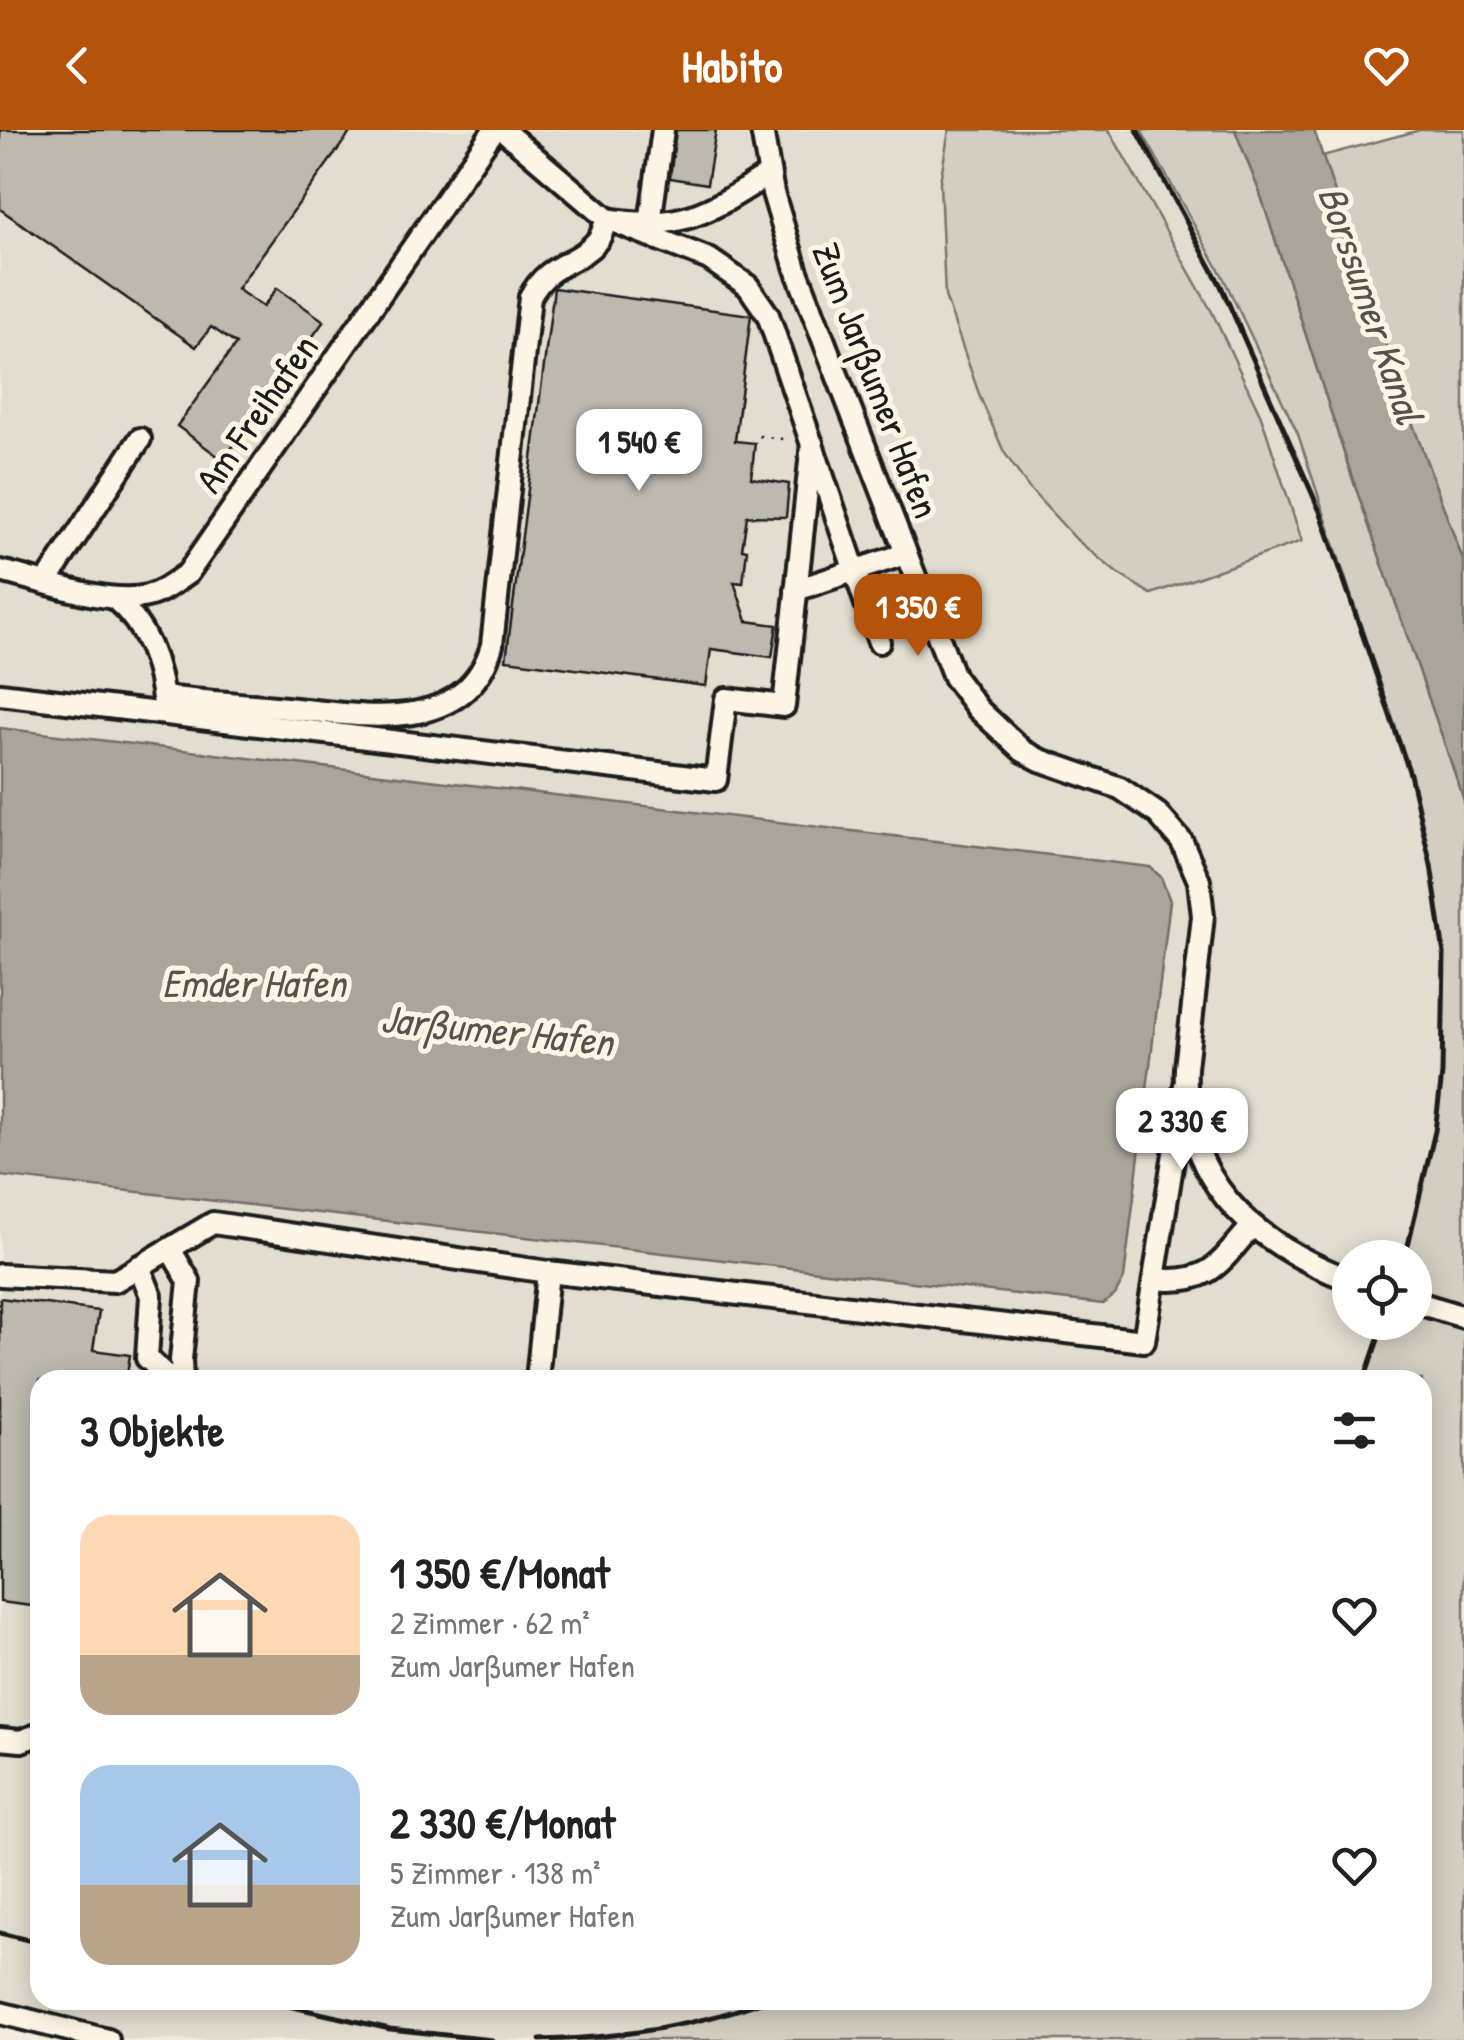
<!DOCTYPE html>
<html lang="de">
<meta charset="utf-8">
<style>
body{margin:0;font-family:"Patrick Hand",sans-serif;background:#f2f2f2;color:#222;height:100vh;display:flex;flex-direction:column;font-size:38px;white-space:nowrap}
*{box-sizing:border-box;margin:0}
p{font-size:32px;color:#767676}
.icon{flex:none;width:55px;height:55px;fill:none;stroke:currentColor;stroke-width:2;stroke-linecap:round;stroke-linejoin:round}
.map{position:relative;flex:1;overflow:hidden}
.side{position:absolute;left:30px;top:1240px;width:1402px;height:640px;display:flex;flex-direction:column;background:#fff;border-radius:30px;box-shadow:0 5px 25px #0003}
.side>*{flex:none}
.buttons{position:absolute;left:1332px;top:1110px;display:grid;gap:20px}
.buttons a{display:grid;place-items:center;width:100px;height:100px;border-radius:50%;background:#fff;box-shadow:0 5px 25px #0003;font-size:50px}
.price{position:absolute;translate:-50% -85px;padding:0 22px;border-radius:20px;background:#fff;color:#222;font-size:32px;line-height:65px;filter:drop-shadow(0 2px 5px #0008)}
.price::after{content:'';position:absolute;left:50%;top:60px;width:30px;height:22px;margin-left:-15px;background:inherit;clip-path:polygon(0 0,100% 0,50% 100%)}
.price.on{background:#b45309;color:#fff}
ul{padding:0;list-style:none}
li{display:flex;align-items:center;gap:30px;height:250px;padding:0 50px}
li span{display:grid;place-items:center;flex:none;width:280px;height:200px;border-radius:30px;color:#555}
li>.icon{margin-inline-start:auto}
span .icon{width:120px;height:120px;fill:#fffc;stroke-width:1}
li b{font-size:42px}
h2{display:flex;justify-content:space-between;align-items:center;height:120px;padding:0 50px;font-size:42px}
header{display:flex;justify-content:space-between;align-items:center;height:130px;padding:0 50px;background:#b45309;color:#fff;font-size:45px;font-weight:700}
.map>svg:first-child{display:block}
.built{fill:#e3ddcf;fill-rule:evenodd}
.green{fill:#d3cec1;stroke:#78756e;stroke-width:2.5}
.water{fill:#aaa59b;stroke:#716e68;stroke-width:2.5}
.building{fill:#beb9ae;stroke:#1c1c1c;stroke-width:2.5}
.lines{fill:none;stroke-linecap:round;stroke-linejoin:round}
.minor-casing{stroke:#1c1c1c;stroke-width:28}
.path{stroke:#1c1c1c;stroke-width:2.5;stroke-dasharray:2.5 8;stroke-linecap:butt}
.minor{stroke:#fcf5e5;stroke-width:20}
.rail{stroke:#1c1c1c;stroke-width:5}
.labels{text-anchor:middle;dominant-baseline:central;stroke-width:10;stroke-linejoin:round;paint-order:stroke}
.street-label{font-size:38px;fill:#1c1c1c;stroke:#fcf5e5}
.water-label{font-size:40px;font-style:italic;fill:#55534f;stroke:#fcf5e5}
</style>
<header><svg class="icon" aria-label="back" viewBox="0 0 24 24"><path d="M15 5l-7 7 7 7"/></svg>Habito<svg class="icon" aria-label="heart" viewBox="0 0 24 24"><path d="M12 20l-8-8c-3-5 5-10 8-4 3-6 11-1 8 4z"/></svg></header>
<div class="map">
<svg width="1464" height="1910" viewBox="0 0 1464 1910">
<rect width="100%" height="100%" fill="#f3ecdd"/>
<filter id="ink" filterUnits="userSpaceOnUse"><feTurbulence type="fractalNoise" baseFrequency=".01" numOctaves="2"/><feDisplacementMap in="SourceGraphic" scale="20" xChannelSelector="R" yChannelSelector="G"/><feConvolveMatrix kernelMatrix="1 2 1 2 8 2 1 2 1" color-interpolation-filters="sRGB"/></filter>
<g filter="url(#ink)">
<path class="built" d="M 0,0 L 1235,0 L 1464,670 L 1464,1910 L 108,1910 L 0,1883 L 0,1046 L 1103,1174 L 1124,1148 L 1148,947 L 1138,734 L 0,598 ZM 1350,1128 L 1415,1128 L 1415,1192 L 1350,1192 ZM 40,1250 L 1422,1250 L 1422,1870 L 40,1870 Z"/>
<g class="green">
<path d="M 949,0 L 1109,0 L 1212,182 L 1261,286 L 1302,411 L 1151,464 L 1117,443 L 1077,410 L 1028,357 L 1004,322 L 980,267 L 945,166 L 940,52 Z"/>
<path d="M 1141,0 L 1235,0 L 1260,63 L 1349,338 L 1464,670 L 1464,1910 L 540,1910 C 617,1908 694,1897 767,1870 L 1422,1870 L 1422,1250 L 1364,1250 L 1384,1193 L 1415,1192 L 1415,1128 L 1405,1127 L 1435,1001 L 1442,944 L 1444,824 L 1431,735 L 1410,644 L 1298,304 L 1222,145 Z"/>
<path d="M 1420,0 L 1464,0 L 1464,433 L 1405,273 L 1322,26 Z"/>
</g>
<g class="water">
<path d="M 1235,0 L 1314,0 L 1405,273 L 1464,433 L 1464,670 L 1349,338 L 1260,63 Z"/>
<path d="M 0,598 L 1150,737 L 1161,747 L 1170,771 L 1124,1148 L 1115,1165 L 1103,1174 L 0,1046 Z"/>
</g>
<g class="building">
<path d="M 0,0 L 352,0 L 237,159 L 263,177 L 277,158 L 324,191 L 223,330 L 177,296 L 236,214 L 211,197 L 196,217 L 0,79 Z"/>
<path d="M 676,0 L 716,0 L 707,54 L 670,48 Z"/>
<path d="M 554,158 L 751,185 L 735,311 L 755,313 L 751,348 L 789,354 L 786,387 L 747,386 L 742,419 L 747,420 L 743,453 L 734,452 L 747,491 L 777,495 L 772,527 L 711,519 L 706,556 L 506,530 Z"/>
<path d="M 0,1168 L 99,1181 L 93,1220 L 130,1225 L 126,1250 L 40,1250 L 40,1477 L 0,1472 Z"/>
</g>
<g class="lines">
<g class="minor-casing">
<g id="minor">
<path d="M 503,0 L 607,89 L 709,129 L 748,156 L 768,185 L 879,512"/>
<path d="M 762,0 L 773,63 L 796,139 L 954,547 L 978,579 L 1023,621 L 1040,630 L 1120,658 L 1158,684 L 1182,712 L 1199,751 L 1203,786 L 1186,938 C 1181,1050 1252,1113 1350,1150"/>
<path d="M 650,93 L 663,0"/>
<path d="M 0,441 C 40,450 108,476 147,466 C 163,462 175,452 188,443 L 494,0"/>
<path d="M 46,452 L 140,309"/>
<path d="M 796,460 L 905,424"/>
<path d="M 114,468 C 148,497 161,536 164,580"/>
<path d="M 0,564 L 716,650 L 726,569 L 784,576 L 812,313"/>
<path d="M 163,567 C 204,572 245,574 286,578 C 359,585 466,608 492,515 L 530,167 C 549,131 576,136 597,111 C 602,106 604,95 607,89 C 682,101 708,83 769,44"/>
<path d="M 170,1119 L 189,1151 L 181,1230 L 182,1250"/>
<path d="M 139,1136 L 151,1166 L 147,1228 L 171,1250"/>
<path d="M 0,1145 L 115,1151 L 213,1093 L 548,1142 L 1144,1211 L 1185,955"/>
<path d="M 1155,1149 C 1209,1155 1219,1134 1251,1097"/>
<path d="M 1415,1172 L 1464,1187"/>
<path d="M 537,1250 L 548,1142"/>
<path d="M 0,1609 L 21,1611 L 40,1604"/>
<path d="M 0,1883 L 108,1910"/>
</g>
</g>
<path class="path" d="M 759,306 L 789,310"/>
<use href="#minor" class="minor"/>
<g class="rail">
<path d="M 1137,0 L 1221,156 L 1322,386 L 1410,644 L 1431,735 L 1444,824 L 1442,944 L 1435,1001 L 1405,1128"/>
<path d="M 1364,1250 L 1384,1192"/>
<path d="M 0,1803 L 40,1813"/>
<path d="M 262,1870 L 390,1899 L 492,1910"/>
<path d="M 540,1910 C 617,1908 694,1897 767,1870"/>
</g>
</g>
</g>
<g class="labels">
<g class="street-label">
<text transform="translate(877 250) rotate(69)">Zum Jarßumer Hafen</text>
<text transform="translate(256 283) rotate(-55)">Am Freihafen</text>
</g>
<g class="water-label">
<text transform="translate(1372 174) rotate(71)">Borssumer Kanal</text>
<text x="254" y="852">Emder Hafen</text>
<text transform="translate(497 899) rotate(6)">Jarßumer Hafen</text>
</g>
</g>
</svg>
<div class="buttons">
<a><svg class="icon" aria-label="locate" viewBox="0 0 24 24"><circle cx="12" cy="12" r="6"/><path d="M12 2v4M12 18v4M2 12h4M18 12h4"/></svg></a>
</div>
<b class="price" style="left:639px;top:364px">1 540 €</b>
<b class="price on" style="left:918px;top:529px">1 350 €</b>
<b class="price" style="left:1182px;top:1043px">2 330 €</b>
<section class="side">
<h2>3 Objekte<svg class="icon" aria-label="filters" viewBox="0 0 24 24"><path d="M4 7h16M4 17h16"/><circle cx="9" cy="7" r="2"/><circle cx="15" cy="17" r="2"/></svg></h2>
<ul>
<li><span style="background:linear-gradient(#ffd9b3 70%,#b9a48a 0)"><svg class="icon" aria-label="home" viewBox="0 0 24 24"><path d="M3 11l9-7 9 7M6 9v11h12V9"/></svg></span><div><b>1 350 €/Monat</b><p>2 Zimmer · 62 m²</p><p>Zum Jarßumer Hafen</p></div><svg class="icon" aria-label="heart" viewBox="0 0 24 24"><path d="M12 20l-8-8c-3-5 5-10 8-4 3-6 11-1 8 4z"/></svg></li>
<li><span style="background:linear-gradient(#a9c7e8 60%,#b9a48a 0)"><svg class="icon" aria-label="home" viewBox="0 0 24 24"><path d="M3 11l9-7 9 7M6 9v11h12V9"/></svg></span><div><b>2 330 €/Monat</b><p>5 Zimmer · 138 m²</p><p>Zum Jarßumer Hafen</p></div><svg class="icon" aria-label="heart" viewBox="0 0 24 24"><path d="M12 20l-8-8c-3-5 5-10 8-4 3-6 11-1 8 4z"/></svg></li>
</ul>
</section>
</div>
